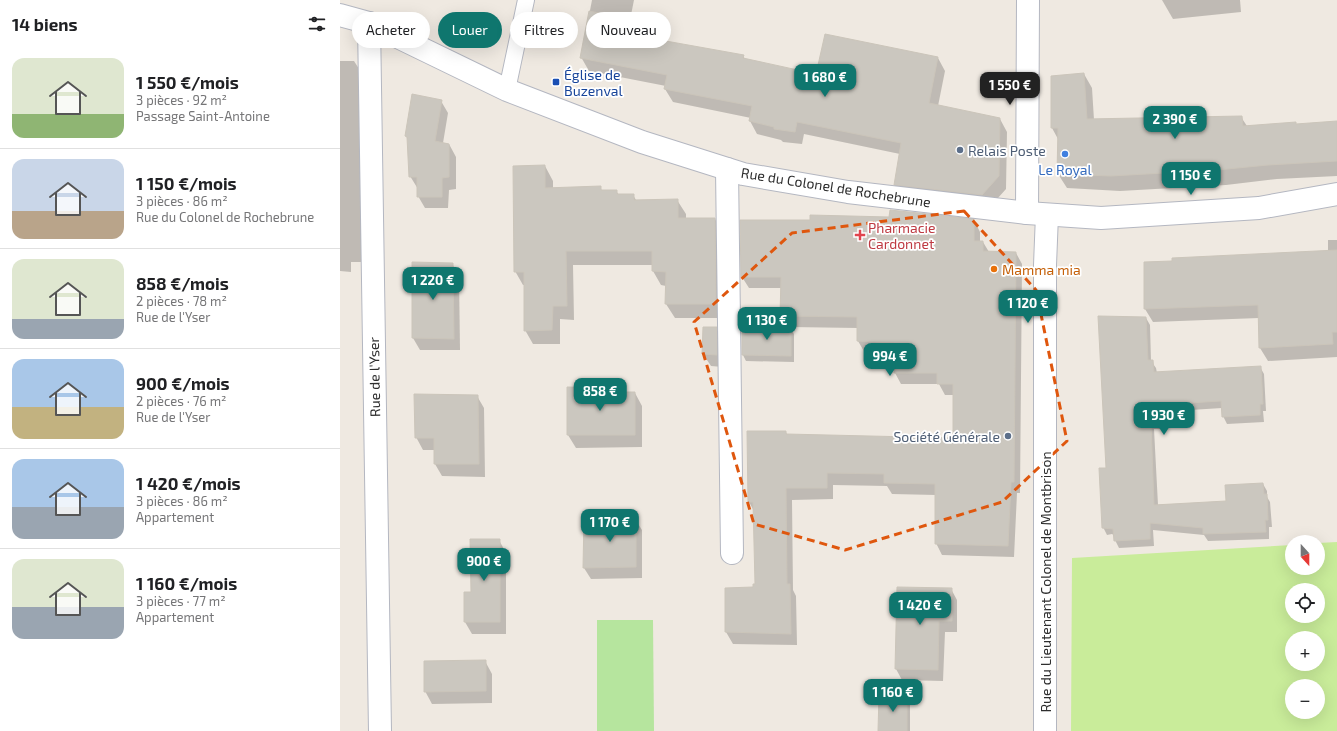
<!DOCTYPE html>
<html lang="fr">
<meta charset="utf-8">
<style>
body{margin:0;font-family:"Exo 2",sans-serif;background:#f6f6f6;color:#202124;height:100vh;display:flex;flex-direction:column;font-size:15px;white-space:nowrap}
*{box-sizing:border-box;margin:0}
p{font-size:13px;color:#757577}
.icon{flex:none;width:22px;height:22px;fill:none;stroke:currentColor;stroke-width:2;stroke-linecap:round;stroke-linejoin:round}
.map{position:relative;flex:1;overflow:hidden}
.sheet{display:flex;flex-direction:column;background:#fff;width:340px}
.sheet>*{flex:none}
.top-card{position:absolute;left:12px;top:12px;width:380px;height:36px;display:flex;gap:8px}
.needle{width:26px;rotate:159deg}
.tools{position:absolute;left:945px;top:535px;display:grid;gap:8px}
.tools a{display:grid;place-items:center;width:40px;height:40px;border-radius:50%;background:#fff;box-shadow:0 4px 16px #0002;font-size:20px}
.price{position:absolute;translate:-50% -34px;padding:0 9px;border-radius:8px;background:#0f766e;color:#fff;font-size:13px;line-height:26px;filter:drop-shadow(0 1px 2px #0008)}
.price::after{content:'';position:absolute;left:50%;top:24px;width:12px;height:9px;margin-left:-6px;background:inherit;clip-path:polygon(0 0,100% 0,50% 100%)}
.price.selected{background:#222;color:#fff}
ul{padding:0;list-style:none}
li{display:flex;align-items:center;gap:12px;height:100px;padding:0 12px}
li+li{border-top:1px solid #e0e0e0}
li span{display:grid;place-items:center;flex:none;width:112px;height:80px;border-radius:12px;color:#555}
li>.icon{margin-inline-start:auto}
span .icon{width:48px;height:48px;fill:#fffc;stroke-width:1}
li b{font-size:17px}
h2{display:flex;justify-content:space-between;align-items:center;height:48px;padding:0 12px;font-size:17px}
.chip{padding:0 14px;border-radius:18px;background:#fff;box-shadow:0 4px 16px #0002;font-size:14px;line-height:36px}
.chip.selected{background:#0f766e;color:#fff}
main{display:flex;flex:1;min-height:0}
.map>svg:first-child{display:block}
.green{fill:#b6e59e}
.pitch{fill:#c9ec9a;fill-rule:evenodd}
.shadow{fill:#0003}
.building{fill:#cbc7bf;stroke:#cbc5ba}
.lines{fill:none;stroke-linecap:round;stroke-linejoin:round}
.lane-casing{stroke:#b4b7c1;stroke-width:18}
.street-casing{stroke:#b4b7c1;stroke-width:24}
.secondary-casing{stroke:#b4b7c1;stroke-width:24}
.lane{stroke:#fff;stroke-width:16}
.street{stroke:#fff;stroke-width:22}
.secondary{stroke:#fff;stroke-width:22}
.marked{fill:none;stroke:#df570e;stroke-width:3;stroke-dasharray:8 5;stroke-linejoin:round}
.transit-dot{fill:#1a4fb4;stroke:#fff;stroke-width:1.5}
.service-dot{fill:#5c6f8a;stroke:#fff;stroke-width:1.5}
.shop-dot{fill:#3f7fe0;stroke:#fff;stroke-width:1.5}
.health-dot{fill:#e0444e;stroke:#fff;stroke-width:1.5}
.food-dot{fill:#e8710a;stroke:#fff;stroke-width:1.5}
.labels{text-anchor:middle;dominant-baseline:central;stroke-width:3.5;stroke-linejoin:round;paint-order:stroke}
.transit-label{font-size:14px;fill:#164399;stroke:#fff;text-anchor:start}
.service-label{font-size:14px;fill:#4e5e75;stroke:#fff;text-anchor:start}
.shop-label{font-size:14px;fill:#366cbe;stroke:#fff}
.street-label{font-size:14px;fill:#2e2e2e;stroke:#fff}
.health-label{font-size:14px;fill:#be3a42;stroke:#fff;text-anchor:start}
.food-label{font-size:14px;fill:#c56008;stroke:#fff;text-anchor:start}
</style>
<main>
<section class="sheet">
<h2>14 biens<svg class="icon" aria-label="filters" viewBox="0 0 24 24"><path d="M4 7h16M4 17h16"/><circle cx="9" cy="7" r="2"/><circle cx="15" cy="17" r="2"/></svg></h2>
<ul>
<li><span style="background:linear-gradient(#dfe7d0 70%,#8fb573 0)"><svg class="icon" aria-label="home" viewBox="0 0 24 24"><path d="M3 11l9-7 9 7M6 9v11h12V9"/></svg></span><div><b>1 550 €/mois</b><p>3 pièces · 92 m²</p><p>Passage Saint-Antoine</p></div></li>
<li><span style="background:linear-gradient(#c9d6e8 65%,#b9a48a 0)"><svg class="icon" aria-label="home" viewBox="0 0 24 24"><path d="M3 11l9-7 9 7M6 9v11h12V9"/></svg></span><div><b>1 150 €/mois</b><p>3 pièces · 86 m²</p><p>Rue du Colonel de Rochebrune</p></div></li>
<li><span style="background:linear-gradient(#dfe7d0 75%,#9aa5b1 0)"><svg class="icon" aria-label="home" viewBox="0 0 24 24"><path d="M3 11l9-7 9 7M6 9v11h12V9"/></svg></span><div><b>858 €/mois</b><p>2 pièces · 78 m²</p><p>Rue de l'Yser</p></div></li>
<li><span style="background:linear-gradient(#a9c7e8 60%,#c2b280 0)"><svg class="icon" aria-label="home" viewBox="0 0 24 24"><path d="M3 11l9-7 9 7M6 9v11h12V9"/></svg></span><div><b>900 €/mois</b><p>2 pièces · 76 m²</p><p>Rue de l'Yser</p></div></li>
<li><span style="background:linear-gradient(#a9c7e8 60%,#9aa5b1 0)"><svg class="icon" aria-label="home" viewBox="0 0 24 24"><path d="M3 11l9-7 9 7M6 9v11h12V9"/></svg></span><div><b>1 420 €/mois</b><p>3 pièces · 86 m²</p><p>Appartement</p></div></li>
<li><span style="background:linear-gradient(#dfe7d0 60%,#9aa5b1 0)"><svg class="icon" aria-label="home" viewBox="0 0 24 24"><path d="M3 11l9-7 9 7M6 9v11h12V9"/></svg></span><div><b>1 160 €/mois</b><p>3 pièces · 77 m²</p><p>Appartement</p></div></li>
</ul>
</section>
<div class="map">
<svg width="997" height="731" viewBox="0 0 997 731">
<rect width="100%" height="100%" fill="#efe9e1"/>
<path class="green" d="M 257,620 L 313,620 L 314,731 L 257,731 Z"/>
<path class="pitch" d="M 997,542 L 997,731 L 731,731 L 732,558 L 952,545 L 952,568 L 978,568 L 978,543 ZM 952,590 L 978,590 L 978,616 L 952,616 ZM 952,638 L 978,638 L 978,664 L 952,664 ZM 952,686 L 978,686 L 978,712 L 952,712 Z"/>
<g class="shadow">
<path d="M 252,0 L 294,0 L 290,20 L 312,24 L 319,37 L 319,41 L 403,56 L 405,59 L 477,76 L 598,58 L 605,71 L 598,106 L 660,119 L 667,132 L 666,189 L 649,208 L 563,198 L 555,185 L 560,154 L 464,134 L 462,144 L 443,142 L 441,140 L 417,134 L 410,121 L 411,118 L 333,102 L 325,89 L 326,86 L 249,71 L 241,57 Z"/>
<path d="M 822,0 L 900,0 L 901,12 L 833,19 Z"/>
<path d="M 0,61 L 14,61 L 21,72 L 23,262 L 11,262 L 11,272 L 0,271 Z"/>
<path d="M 744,74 L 752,88 L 754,120 L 901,117 L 907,126 L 955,123 L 956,125 L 997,122 L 997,176 L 937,179 L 886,185 L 780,191 L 727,188 L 718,174 L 718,139 L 712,128 Z"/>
<path d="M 101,101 L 108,113 L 103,143 L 109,144 L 116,157 L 116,189 L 109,190 L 108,208 L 85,208 L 78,196 L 78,189 L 70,176 L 68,140 L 66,135 Z"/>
<path d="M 205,166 L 213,181 L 213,189 L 260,187 L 262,191 L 276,191 L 279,195 L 293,195 L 296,200 L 337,200 L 346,214 L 346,219 L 375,219 L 383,234 L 384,318 L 335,318 L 326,304 L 326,286 L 321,285 L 313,271 L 313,265 L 233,265 L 234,320 L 220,319 L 220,344 L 193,344 L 185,330 L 185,285 L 183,285 L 175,271 Z"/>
<path d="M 634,220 L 640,232 L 640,242 L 643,242 L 649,252 L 676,253 L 682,264 L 680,493 L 677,493 L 674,557 L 602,555 L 596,543 L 596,495 L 552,494 L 547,486 L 493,485 L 493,499 L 452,500 L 453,590 L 456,596 L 457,645 L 393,644 L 386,632 L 386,589 L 414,588 L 416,585 L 414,511 L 409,502 L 408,432 L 446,432 L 447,435 L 614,439 L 614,395 L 605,395 L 599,384 L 561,384 L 555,373 L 555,354 L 525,353 L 518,341 L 518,328 L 450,327 L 454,334 L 454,362 L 406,361 L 403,355 L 448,328 L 441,316 L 441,288 L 409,288 L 402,277 Z"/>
<path d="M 988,240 L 997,240 L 997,357 L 928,361 L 920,348 L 919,318 L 813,322 L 805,309 L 988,251 Z"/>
<path d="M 112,264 L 119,276 L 120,350 L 80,350 L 73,338 Z"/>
<path d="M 806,318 L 810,325 L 811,361 L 816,368 L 817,373 L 920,367 L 924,374 L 926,411 L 923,411 L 924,422 L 887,424 L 883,416 L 882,408 L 819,412 L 820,429 L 814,429 L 818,505 L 887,502 L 923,484 L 927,491 L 927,497 L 930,502 L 932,527 L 929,527 L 929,539 L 868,541 L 864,535 L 813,530 L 814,546 L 779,548 L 775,540 L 775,536 L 772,534 L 767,535 L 763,527 L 767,469 Z"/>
<path d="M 376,328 L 383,340 L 383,367 L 371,366 L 363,354 Z"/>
<path d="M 228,388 L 274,389 L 276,393 L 295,393 L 302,406 L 302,447 L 236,448 L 228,435 Z"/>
<path d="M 137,396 L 144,408 L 145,477 L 102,476 L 95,464 L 95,450 L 83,450 L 76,437 Z"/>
<path d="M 295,519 L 302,530 L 302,578 L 251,579 L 244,568 Z"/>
<path d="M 159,540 L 166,553 L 166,634 L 132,634 L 125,622 L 132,593 Z"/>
<path d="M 558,588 L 611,589 L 617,600 L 617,632 L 605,632 L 603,681 L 562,680 L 556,669 Z"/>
<path d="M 145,661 L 152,674 L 152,703 L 92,704 L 85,691 Z"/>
<path d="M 567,697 L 570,703 L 570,731 L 539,731 Z"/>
</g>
<g class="building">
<path d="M 249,11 L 312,23 L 309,38 L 404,55 L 403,58 L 476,74 L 485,34 L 598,57 L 589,103 L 660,118 L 659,176 L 642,195 L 554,185 L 561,143 L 457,122 L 455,132 L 434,129 L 434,127 L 409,121 L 412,106 L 324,89 L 327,75 L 240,58 Z"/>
<path d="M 744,73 L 747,119 L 902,116 L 903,126 L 956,122 L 956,124 L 997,121 L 997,161 L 928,165 L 877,170 L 771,176 L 717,174 L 718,128 L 711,128 L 711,76 Z"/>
<path d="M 72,94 L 102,100 L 95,141 L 109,144 L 109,177 L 102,178 L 102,197 L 77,197 L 77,177 L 69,177 L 67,137 L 65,136 Z"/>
<path d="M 205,165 L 205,188 L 261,186 L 261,190 L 277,190 L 277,194 L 294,194 L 294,200 L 338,199 L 338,218 L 375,218 L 376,304 L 325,304 L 326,272 L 312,271 L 312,251 L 226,251 L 227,306 L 213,306 L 212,330 L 184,331 L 184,272 L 174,272 L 173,166 Z"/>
<path d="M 550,210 L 634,219 L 634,241 L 643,241 L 643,251 L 676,252 L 674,482 L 671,482 L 668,546 L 595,544 L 595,484 L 544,483 L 544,474 L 487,473 L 487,488 L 446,488 L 447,584 L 450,584 L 451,634 L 385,632 L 385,588 L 413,587 L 413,584 L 415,584 L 413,502 L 408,502 L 407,431 L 446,431 L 446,434 L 613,438 L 613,384 L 597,384 L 597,373 L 554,373 L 554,343 L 517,341 L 517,317 L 440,316 L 441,277 L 401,277 L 400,220 L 470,220 L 470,215 L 549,217 Z"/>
<path d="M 997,250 L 997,332 L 992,332 L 993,344 L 919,348 L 918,305 L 804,309 L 804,262 L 832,261 L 832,258 Z"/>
<path d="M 72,262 L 113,263 L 114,339 L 72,338 Z"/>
<path d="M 758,316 L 806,317 L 808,360 L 813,360 L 814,372 L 921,366 L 923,404 L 920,404 L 920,415 L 882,417 L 881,401 L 816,405 L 817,422 L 811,422 L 814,505 L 886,501 L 885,485 L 923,483 L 924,494 L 927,494 L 928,520 L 925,520 L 926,532 L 863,534 L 863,528 L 810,523 L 810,539 L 774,541 L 773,529 L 762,528 L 759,468 L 766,468 Z"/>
<path d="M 363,327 L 377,327 L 377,355 L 362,354 Z"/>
<path d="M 402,327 L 451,327 L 451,356 L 402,355 Z"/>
<path d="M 227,387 L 274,388 L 274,392 L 295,392 L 295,435 L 227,435 Z"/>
<path d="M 74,394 L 138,395 L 139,464 L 94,464 L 94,438 L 75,438 Z"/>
<path d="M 244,518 L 296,518 L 296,567 L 243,568 Z"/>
<path d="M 130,539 L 160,539 L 160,622 L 124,622 L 124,592 L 131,592 Z"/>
<path d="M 557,587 L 612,588 L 612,621 L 599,621 L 598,670 L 555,669 Z"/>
<path d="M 146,660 L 146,691 L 84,692 L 84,661 Z"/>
<path d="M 539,695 L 567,696 L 567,731 L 538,731 Z"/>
</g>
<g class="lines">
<g class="lane-casing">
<path id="lane" d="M 167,90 L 186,0"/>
</g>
<g class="street-casing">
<g id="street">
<path d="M 29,23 L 40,731"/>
<path d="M 387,169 L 392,553"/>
<path d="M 687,213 L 688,0"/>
</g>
</g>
<g class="secondary-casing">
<g id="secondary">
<path d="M 0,15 L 29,23 L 167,90 L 302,142 L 403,174 L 508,192 L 687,213 L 761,218 L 919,208 L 997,194"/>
<path d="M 705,731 L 705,265 L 707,215"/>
</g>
</g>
<use href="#lane" class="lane"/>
<use href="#street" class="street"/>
<use href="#secondary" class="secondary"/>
</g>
<path class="marked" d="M 624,211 L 696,290 L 727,441 L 662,502 L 505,550 L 414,524 L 354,322 L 452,233 Z"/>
<rect class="transit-dot" x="212" y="78" width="8" height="8" rx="2"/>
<g class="service-dot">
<circle cx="620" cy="150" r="4"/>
<circle cx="668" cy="436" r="4"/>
</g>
<circle class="shop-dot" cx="725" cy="154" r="4"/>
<path class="health-dot" d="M518 229h4v4h4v4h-4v4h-4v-4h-4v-4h4z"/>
<circle class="food-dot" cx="654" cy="269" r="4"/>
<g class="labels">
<g class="transit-label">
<text x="224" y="74">Église de<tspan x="224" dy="16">Buzenval</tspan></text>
</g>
<g class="service-label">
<text x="628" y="150">Relais Poste</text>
<text x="660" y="436" text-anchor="end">Société Générale</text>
</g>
<g class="shop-label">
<text x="725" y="169">Le Royal</text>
</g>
<g class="street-label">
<text transform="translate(496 187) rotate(9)">Rue du Colonel de Rochebrune</text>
<text transform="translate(34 377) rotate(-91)">Rue de l'Yser</text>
<text transform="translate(705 582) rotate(-90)">Rue du Lieutenant Colonel de Montbrison</text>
</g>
<g class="health-label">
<text x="528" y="227">Pharmacie<tspan x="528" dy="16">Cardonnet</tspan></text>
</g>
<g class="food-label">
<text x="662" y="269">Mamma mia</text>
</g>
</g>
</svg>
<div class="tools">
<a><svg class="needle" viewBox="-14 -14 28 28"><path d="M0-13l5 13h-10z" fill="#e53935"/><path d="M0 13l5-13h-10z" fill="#757577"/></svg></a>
<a><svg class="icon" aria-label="locate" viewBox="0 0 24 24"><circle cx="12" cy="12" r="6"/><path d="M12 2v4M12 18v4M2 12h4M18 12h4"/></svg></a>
<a>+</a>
<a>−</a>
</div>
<b class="price" style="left:485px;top:98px">1 680 €</b>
<b class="price selected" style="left:670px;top:106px">1 550 €</b>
<b class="price" style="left:835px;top:140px">2 390 €</b>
<b class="price" style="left:851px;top:196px">1 150 €</b>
<b class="price" style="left:93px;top:301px">1 220 €</b>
<b class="price" style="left:688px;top:324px">1 120 €</b>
<b class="price" style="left:427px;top:341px">1 130 €</b>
<b class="price" style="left:550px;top:377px">994 €</b>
<b class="price" style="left:260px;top:412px">858 €</b>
<b class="price" style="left:824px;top:436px">1 930 €</b>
<b class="price" style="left:270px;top:543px">1 170 €</b>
<b class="price" style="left:144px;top:582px">900 €</b>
<b class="price" style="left:580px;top:626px">1 420 €</b>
<b class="price" style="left:553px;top:713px">1 160 €</b>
<div class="top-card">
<a class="chip">Acheter</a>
<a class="chip selected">Louer</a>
<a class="chip">Filtres</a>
<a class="chip">Nouveau</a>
</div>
</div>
</main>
